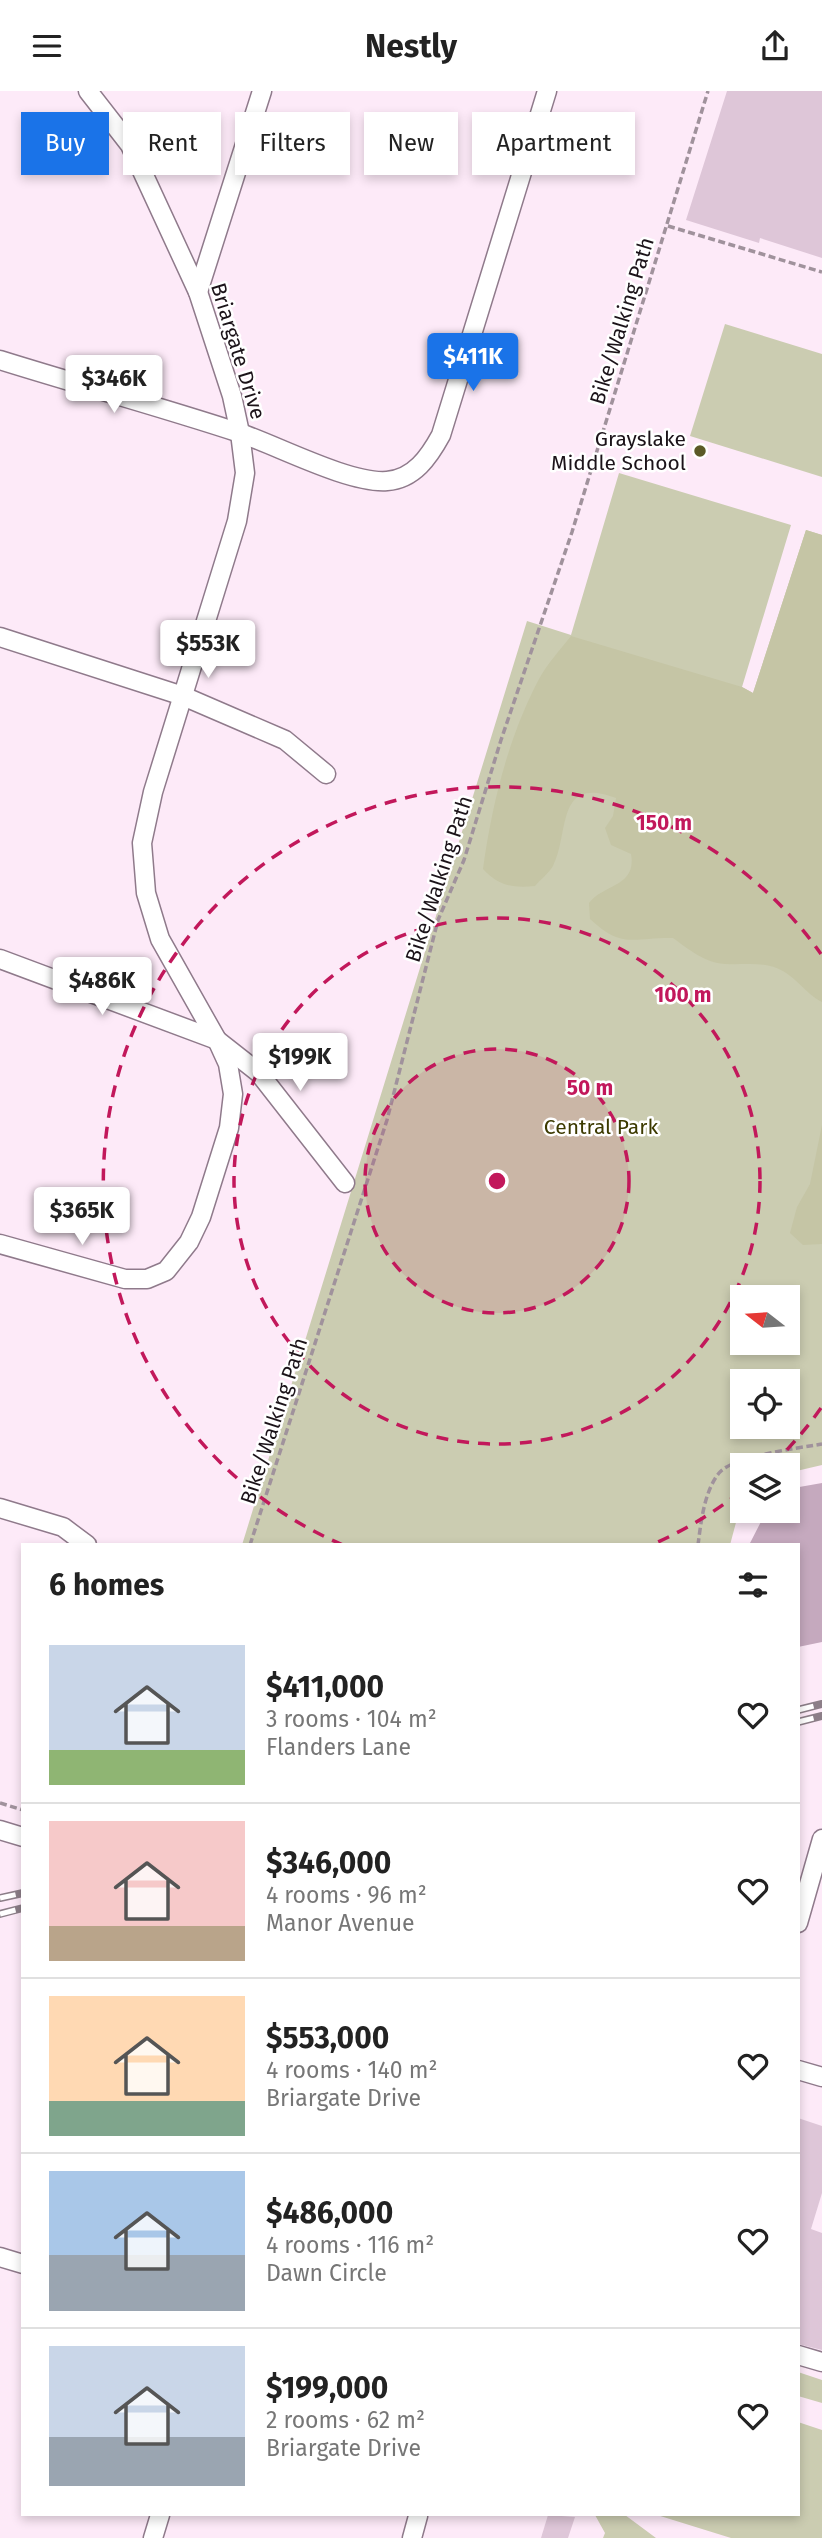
<!DOCTYPE html>
<meta charset="utf-8">
<style>
body{margin:0;font-family:"Fira Sans",sans-serif;background:#f6f6f6;color:#222;height:100vh;display:flex;flex-direction:column;font-size:26px;white-space:nowrap}
*{box-sizing:border-box;margin:0}
p{font-size:23px;color:#767676}
.icon{flex:none;width:38px;height:38px;fill:none;stroke:currentColor;stroke-width:2;stroke-linecap:round;stroke-linejoin:round}
.map{position:relative;flex:1;overflow:hidden}
.side{position:absolute;left:21px;top:1452px;width:779px;height:973px;display:flex;flex-direction:column;background:#fff;border-radius:0px;box-shadow:0 4px 10px #0003}
.side>*{flex:none}
.hud{position:absolute;left:21px;top:21px;width:780px;height:63px;display:flex;gap:14px}
.needle{width:46px;rotate:287deg}
.controls{position:absolute;left:730px;top:1194px;display:grid;gap:14px}
.controls a{display:grid;place-items:center;width:70px;height:70px;border-radius:0px;background:#fff;box-shadow:0 4px 10px #0003;font-size:35px}
.price{position:absolute;translate:-50% -60px;padding:0 16px;border-radius:7px;background:#fff;color:#222;font-size:23px;line-height:46px;filter:drop-shadow(0 2px 4px #0008)}
.price::after{content:'';position:absolute;left:50%;top:42px;width:21px;height:16px;margin-left:-10px;background:inherit;clip-path:polygon(0 0,100% 0,50% 100%)}
.price.current{background:#1a73e8;color:#fff}
ul{padding:0;list-style:none}
li{display:flex;align-items:center;gap:21px;height:175px;padding:0 28px}
li+li{border-top:2px solid #e0e0e0}
li span{display:grid;place-items:center;flex:none;width:196px;height:140px;border-radius:0px;color:#555}
li>.icon{margin-inline-start:auto}
span .icon{width:84px;height:84px;fill:#fffc;stroke-width:1}
li b{font-size:30px}
h2{display:flex;justify-content:space-between;align-items:center;height:84px;padding:0 28px;font-size:30px}
.chip{padding:0 24px;border-radius:0px;background:#fff;box-shadow:0 4px 10px #0003;font-size:24px;line-height:63px}
.chip.current{background:#1a73e8;color:#fff}
header{display:flex;justify-content:space-between;align-items:center;height:91px;padding:0 28px;background:#fff;font-size:32px;font-weight:700}
.map>svg:first-child{display:block}
.green{fill:#cbccb1;fill-rule:evenodd}
.forest{fill:#c5c5a5}
.water{fill:#c5a9be}
.building{fill:#dec6d8}
.lines{fill:none;stroke-linecap:round;stroke-linejoin:round}
.minor-casing{stroke:#8f7a8b;stroke-width:21}
.path{stroke:#a0929c;stroke-width:3.5;stroke-dasharray:7 3.5;stroke-linecap:butt}
.minor{stroke:#fff;stroke-width:18}
.rail-casing{stroke:#8c7e88;stroke-width:8}
.rail{stroke:#fff;stroke-width:5;stroke-dasharray:16;stroke-linecap:butt}
.ring{fill:none;stroke:#c2185b;stroke-width:3.5;stroke-dasharray:12 9}
.poi-dot{fill:#5b5a27;stroke:#fff;stroke-width:2.5}
.labels{text-anchor:middle;dominant-baseline:central;stroke-width:5;stroke-linejoin:round;paint-order:stroke}
.street-label{font-size:21px;fill:#1b1319;stroke:#fff}
.poi-label{font-size:21px;fill:#1b1319;stroke:#fff;text-anchor:end}
.park-label{font-size:21px;fill:#3c3a00;stroke:#fff}
.centre{fill:#c2185b;stroke:#fff;stroke-width:3.5}
.ring-label{font-size:21px;text-anchor:middle;font-weight:bold;fill:#c2185b;stroke:#fff;stroke-width:5;stroke-linejoin:round;paint-order:stroke}
</style>
<header><svg class="icon" aria-label="menu" viewBox="0 0 24 24"><path d="M4 6h16M4 12h16M4 18h16"/></svg>Nestly<svg class="icon" aria-label="share" viewBox="0 0 24 24"><path d="M12 15V3M7 8l5-5 5 5M5 13v7h14v-7"/></svg></header>
<div class="map">
<svg width="822" height="2447" viewBox="0 0 822 2447">
<rect width="100%" height="100%" fill="#fdeaf8"/>
<g class="green">
<path d="M 725,233 L 822,263 L 822,386 L 690,345 Z"/>
<path d="M 619,382 L 791,434 L 742,596 L 753,602 L 806,439 L 822,444 L 822,1374 L 788,1382 L 788,1374 L 742,1374 L 742,1409 L 730,1454 L 242,1454 L 527,530 L 571,544 ZM 742,1206 L 788,1206 L 788,1251 L 742,1251 ZM 742,1290 L 788,1290 L 788,1335 L 742,1335 Z"/>
<path d="M 798,2281 L 822,2289 L 822,2312 L 798,2305 Z"/>
<path d="M 798,2331 L 822,2339 L 822,2447 L 731,2447 L 657,2424 L 798,2424 Z"/>
<path d="M 595,2424 L 625,2424 L 656,2447 L 603,2447 L 605,2442 Z"/>
</g>
<g class="forest">
<path d="M 806,439 L 822,444 L 822,911 C 804,902 795,883 774,876 C 758,871 742,874 726,873 C 707,873 688,858 673,847 C 634,846 623,859 590,828 L 589,812 C 603,793 637,796 631,763 L 611,754 L 605,737 L 613,725 L 616,707 C 555,684 570,742 553,775 C 549,782 540,789 535,795 C 512,797 499,795 483,778 C 492,713 508,647 539,588 C 547,573 560,559 571,545 L 742,596 L 753,602 Z"/>
<path d="M 822,1034 L 822,1153 L 803,1154 L 790,1142 L 797,1116 L 810,1093 Z"/>
</g>
<path class="water" d="M 822,1392 L 822,1551 L 798,1556 L 798,1454 L 749,1454 L 767,1419 L 788,1419 L 788,1398 Z"/>
<g class="building">
<path d="M 727,0 L 822,0 L 822,167 L 760,147 L 759,152 L 686,129 Z"/>
<path d="M 798,2027 L 822,2035 L 822,2102 L 811,2138 L 822,2142 L 822,2259 L 798,2253 Z"/>
<path d="M 548,2424 L 575,2426 L 568,2447 L 541,2447 Z"/>
</g>
<g class="lines">
<g class="minor-casing">
<g id="minor">
<path d="M 198,201 L 262,0"/>
<path d="M 0,269 C 80,294 161,316 240,342 C 278,355 350,393 387,390 C 414,388 429,366 441,344 L 547,0"/>
<path d="M 0,546 L 183,605 L 285,649 L 326,683"/>
<path d="M 0,868 L 217,949 L 259,982 L 345,1092"/>
<path d="M 0,1153 L 125,1188 L 147,1188 L 166,1180 L 189,1151 L 201,1126 L 229,1037 L 233,1003 L 228,973 L 217,949 L 160,848 L 146,802 L 142,752 L 153,701 L 237,430 L 245,382 L 240,342 L 232,305 L 198,201 L 130,54 L 88,0"/>
<path d="M 0,1417 L 63,1436 L 87,1454"/>
<path d="M 0,1739 L 23,1746"/>
<path d="M 798,1832 L 822,1748"/>
<path d="M 798,1979 L 822,1986"/>
<path d="M 0,2166 L 23,2173"/>
<path d="M 798,2264 L 822,2271"/>
<path d="M 153,2447 L 160,2424"/>
<path d="M 412,2447 L 418,2425"/>
</g>
</g>
<g class="path">
<path d="M 668,135 L 822,181"/>
<path d="M 250,1454 L 387,1029 L 438,829 L 464,769 L 501,649 L 572,441 L 708,0"/>
<path d="M 698,1454 C 701,1431 704,1401 719,1382 C 733,1365 799,1357 822,1353"/>
<path d="M 0,1712 L 23,1719"/>
</g>
<use href="#minor" class="minor"/>
<g class="rail-casing">
<g id="rail">
<path d="M 798,1619 L 822,1613"/>
<path d="M 798,1631 L 822,1625"/>
<path d="M 0,1807 L 23,1802"/>
<path d="M 0,1823 L 23,1817"/>
</g>
</g>
<use href="#rail" class="rail"/>
</g>
<circle cx="497" cy="1090" r="132" fill="#c2185b" fill-opacity=".12"/>
<g class="ring">
<circle cx="497" cy="1090" r="132"/>
<circle cx="497" cy="1090" r="263"/>
<path d="M821 1317A395 395 0 0 1 774 1372M740 1401A395 395 0 0 1 651 1454M343 1454A395 395 0 1 1 821 863"/>
</g>
<circle class="poi-dot" cx="700" cy="360" r="7"/>
<g class="labels">
<g class="street-label">
<text transform="translate(622 230) rotate(-73)">Bike/Walking Path</text>
<text transform="translate(238 260) rotate(73)">Briargate Drive</text>
<text transform="translate(439 788) rotate(-72)">Bike/Walking Path</text>
<text transform="translate(274 1330) rotate(-72)">Bike/Walking Path</text>
</g>
<g class="poi-label">
<text x="686" y="348">Grayslake<tspan x="686" dy="24">Middle School</tspan></text>
</g>
<g class="park-label">
<text x="601" y="1036">Central Park</text>
</g>
</g>
<circle cx="497" cy="1090" r="10" class="centre"/>
<g class="ring-label">
<text x="664" y="739">150 m</text>
<text x="683" y="911">100 m</text>
<text x="590" y="1004">50 m</text>
</g>
</svg>
<div class="controls">
<a><svg class="needle" viewBox="-14 -14 28 28"><path d="M0-13l5 13h-10z" fill="#e53935"/><path d="M0 13l5-13h-10z" fill="#767676"/></svg></a>
<a><svg class="icon" aria-label="locate" viewBox="0 0 24 24"><circle cx="12" cy="12" r="6"/><path d="M12 2v4M12 18v4M2 12h4M18 12h4"/></svg></a>
<a><svg class="icon" aria-label="layers" viewBox="0 0 24 24"><path d="M12 4l9 5-9 5-9-5zM3 14l9 5 9-5"/></svg></a>
</div>
<b class="price current" style="left:473px;top:302px">$411K</b>
<b class="price" style="left:114px;top:324px">$346K</b>
<b class="price" style="left:208px;top:589px">$553K</b>
<b class="price" style="left:102px;top:926px">$486K</b>
<b class="price" style="left:300px;top:1002px">$199K</b>
<b class="price" style="left:82px;top:1156px">$365K</b>
<div class="hud">
<a class="chip current">Buy</a>
<a class="chip">Rent</a>
<a class="chip">Filters</a>
<a class="chip">New</a>
<a class="chip">Apartment</a>
</div>
<section class="side">
<h2>6 homes<svg class="icon" aria-label="filters" viewBox="0 0 24 24"><path d="M4 7h16M4 17h16"/><circle cx="9" cy="7" r="2"/><circle cx="15" cy="17" r="2"/></svg></h2>
<ul>
<li><span style="background:linear-gradient(#c9d6e8 75%,#8fb573 0)"><svg class="icon" aria-label="home" viewBox="0 0 24 24"><path d="M3 11l9-7 9 7M6 9v11h12V9"/></svg></span><div><b>$411,000</b><p>3 rooms · 104 m²</p><p>Flanders Lane</p></div><svg class="icon" aria-label="heart" viewBox="0 0 24 24"><path d="M12 20l-8-8c-3-5 5-10 8-4 3-6 11-1 8 4z"/></svg></li>
<li><span style="background:linear-gradient(#f6c9c9 75%,#b9a48a 0)"><svg class="icon" aria-label="home" viewBox="0 0 24 24"><path d="M3 11l9-7 9 7M6 9v11h12V9"/></svg></span><div><b>$346,000</b><p>4 rooms · 96 m²</p><p>Manor Avenue</p></div><svg class="icon" aria-label="heart" viewBox="0 0 24 24"><path d="M12 20l-8-8c-3-5 5-10 8-4 3-6 11-1 8 4z"/></svg></li>
<li><span style="background:linear-gradient(#ffd9b3 75%,#7fa58c 0)"><svg class="icon" aria-label="home" viewBox="0 0 24 24"><path d="M3 11l9-7 9 7M6 9v11h12V9"/></svg></span><div><b>$553,000</b><p>4 rooms · 140 m²</p><p>Briargate Drive</p></div><svg class="icon" aria-label="heart" viewBox="0 0 24 24"><path d="M12 20l-8-8c-3-5 5-10 8-4 3-6 11-1 8 4z"/></svg></li>
<li><span style="background:linear-gradient(#a9c7e8 60%,#9aa5b1 0)"><svg class="icon" aria-label="home" viewBox="0 0 24 24"><path d="M3 11l9-7 9 7M6 9v11h12V9"/></svg></span><div><b>$486,000</b><p>4 rooms · 116 m²</p><p>Dawn Circle</p></div><svg class="icon" aria-label="heart" viewBox="0 0 24 24"><path d="M12 20l-8-8c-3-5 5-10 8-4 3-6 11-1 8 4z"/></svg></li>
<li><span style="background:linear-gradient(#c9d6e8 65%,#9aa5b1 0)"><svg class="icon" aria-label="home" viewBox="0 0 24 24"><path d="M3 11l9-7 9 7M6 9v11h12V9"/></svg></span><div><b>$199,000</b><p>2 rooms · 62 m²</p><p>Briargate Drive</p></div><svg class="icon" aria-label="heart" viewBox="0 0 24 24"><path d="M12 20l-8-8c-3-5 5-10 8-4 3-6 11-1 8 4z"/></svg></li>
</ul>
</section>
</div>
